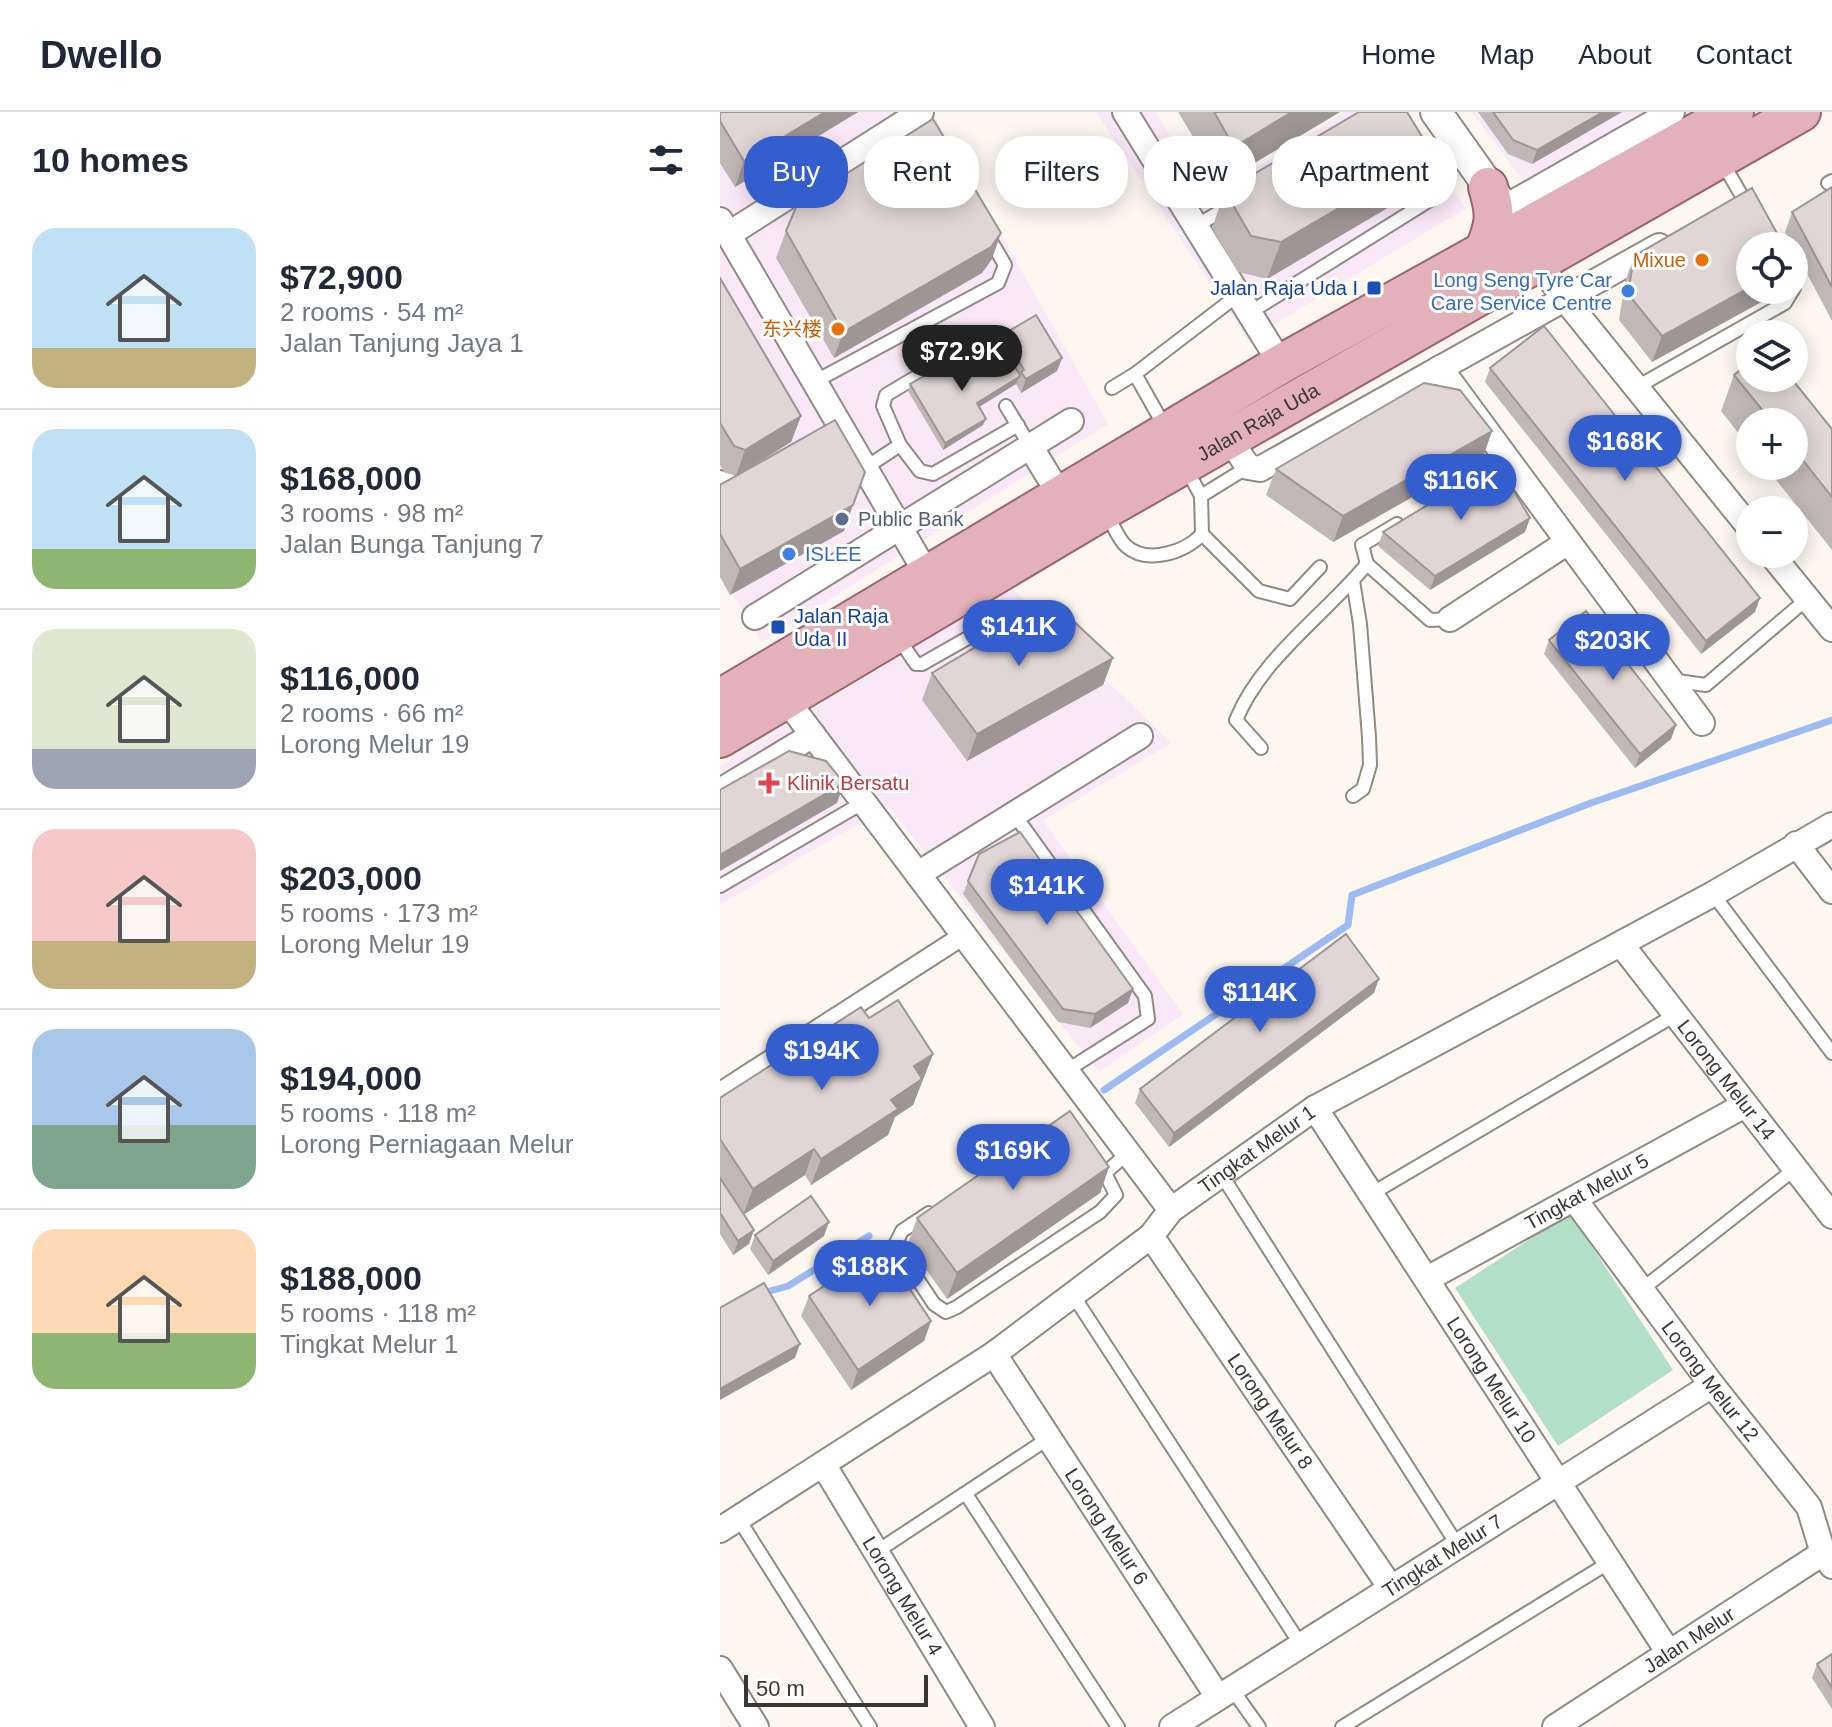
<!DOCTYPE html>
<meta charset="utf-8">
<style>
body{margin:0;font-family:Helvetica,"Noto Sans SC",sans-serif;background:#f6f6f7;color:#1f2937;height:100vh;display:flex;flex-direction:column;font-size:30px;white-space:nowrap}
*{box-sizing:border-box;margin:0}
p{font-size:26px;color:#747a83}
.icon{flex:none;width:44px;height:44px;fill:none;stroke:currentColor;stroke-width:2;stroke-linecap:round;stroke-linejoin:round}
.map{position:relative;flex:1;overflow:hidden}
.side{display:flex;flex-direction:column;background:#fff;width:720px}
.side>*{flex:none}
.top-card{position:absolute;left:24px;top:24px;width:760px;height:72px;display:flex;gap:16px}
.fabs{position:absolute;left:1016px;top:120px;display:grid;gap:16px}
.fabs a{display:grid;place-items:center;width:72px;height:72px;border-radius:50%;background:#fff;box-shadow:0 4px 20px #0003;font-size:40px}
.scale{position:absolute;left:24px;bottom:20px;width:184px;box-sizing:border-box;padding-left:8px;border:4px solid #393633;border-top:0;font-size:22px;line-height:28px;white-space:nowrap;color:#393633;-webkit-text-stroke:6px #fff;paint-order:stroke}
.price{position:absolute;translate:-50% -68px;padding:0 18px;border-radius:28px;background:#345dce;color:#fff;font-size:26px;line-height:52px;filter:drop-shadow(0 2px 4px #0008)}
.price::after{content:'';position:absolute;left:50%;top:48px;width:24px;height:18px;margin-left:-12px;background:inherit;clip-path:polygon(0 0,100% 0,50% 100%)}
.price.current{background:#222;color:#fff}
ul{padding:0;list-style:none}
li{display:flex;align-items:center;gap:24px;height:200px;padding:0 32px}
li+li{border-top:2px solid #e0e1e3}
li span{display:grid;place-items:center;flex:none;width:224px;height:160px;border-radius:24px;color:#555}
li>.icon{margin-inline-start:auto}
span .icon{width:96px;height:96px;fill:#fffc;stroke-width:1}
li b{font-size:34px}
h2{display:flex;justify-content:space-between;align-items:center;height:96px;padding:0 32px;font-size:34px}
.chip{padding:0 28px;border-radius:32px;background:#fff;box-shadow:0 4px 20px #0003;font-size:28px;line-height:72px}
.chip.current{background:#345dce;color:#fff}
header{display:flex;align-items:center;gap:48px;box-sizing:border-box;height:112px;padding:0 40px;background:#fff;border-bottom:2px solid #e0e1e3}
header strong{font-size:38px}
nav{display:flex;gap:44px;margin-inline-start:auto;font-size:28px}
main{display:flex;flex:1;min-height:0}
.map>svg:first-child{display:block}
.commercial{fill:#fae8f9}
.green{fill:#b2e0c4}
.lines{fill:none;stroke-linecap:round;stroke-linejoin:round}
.stream{stroke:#9bbbf2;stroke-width:7}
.service-casing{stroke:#908a83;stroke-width:16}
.pedestrian-casing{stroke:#908a83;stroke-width:22}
.minor-casing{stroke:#908a83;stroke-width:28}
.tertiary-casing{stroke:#908a83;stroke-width:34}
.primary-casing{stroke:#9a646d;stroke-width:42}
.service{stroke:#fff;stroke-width:12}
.pedestrian{stroke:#fff;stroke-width:18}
.minor{stroke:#fff;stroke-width:24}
.tertiary{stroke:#fff;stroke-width:30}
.primary{stroke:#e2b1ba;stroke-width:38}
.wall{fill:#c2b7b7}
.shaded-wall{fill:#9e9595}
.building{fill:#e1d5d5;stroke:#9e9595;stroke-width:2}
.food-dot{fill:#e8710a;stroke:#fff;stroke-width:3}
.transit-dot{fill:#1a4fb4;stroke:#fff;stroke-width:3}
.shop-dot{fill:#3f7fe0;stroke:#fff;stroke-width:3}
.service-dot{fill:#5c6f8a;stroke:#fff;stroke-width:3}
.health-dot{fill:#e0444e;stroke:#fff;stroke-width:3}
.labels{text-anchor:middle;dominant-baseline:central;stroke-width:6;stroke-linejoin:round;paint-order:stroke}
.food-label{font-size:20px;fill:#c56008;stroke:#fff;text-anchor:end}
.shop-label{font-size:20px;fill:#366cbe;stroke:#fff;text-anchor:end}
.transit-label{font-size:20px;fill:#164399;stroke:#fff;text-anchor:end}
.street-label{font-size:20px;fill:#393633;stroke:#fff}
.service-label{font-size:20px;fill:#4e5e75;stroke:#fff;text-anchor:start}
.health-label{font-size:20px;fill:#be3a42;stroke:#fff;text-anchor:start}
</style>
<header>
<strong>Dwello</strong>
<nav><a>Home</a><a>Map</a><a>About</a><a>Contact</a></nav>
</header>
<main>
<section class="side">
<h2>10 homes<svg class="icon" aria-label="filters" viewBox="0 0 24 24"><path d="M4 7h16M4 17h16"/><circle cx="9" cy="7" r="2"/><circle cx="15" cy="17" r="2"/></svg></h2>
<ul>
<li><span style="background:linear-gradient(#bfe0f5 75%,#c2b280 0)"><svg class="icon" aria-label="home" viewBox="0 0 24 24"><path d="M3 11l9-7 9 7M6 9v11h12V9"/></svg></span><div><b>$72,900</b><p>2 rooms · 54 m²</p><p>Jalan Tanjung Jaya 1</p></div></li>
<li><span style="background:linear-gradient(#bfe0f5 75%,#8fb573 0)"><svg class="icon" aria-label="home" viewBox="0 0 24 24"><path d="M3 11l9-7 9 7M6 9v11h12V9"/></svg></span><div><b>$168,000</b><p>3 rooms · 98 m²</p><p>Jalan Bunga Tanjung 7</p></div></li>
<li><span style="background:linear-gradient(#dfe7d0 75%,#9aa5b1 0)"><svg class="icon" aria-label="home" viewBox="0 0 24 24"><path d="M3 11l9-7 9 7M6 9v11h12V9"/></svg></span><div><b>$116,000</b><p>2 rooms · 66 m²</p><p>Lorong Melur 19</p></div></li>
<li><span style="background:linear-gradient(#f6c9c9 70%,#c2b280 0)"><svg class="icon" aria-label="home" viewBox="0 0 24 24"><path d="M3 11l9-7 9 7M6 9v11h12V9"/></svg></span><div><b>$203,000</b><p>5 rooms · 173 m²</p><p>Lorong Melur 19</p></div></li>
<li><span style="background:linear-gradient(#a9c7e8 60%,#7fa58c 0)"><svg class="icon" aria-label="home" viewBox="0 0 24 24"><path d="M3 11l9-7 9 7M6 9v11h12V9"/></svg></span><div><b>$194,000</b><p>5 rooms · 118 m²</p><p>Lorong Perniagaan Melur</p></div></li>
<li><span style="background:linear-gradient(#ffd9b3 65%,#8fb573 0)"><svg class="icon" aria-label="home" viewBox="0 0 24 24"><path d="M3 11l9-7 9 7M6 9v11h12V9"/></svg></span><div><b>$188,000</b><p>5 rooms · 118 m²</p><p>Tingkat Melur 1</p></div></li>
</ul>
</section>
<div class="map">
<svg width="1112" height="1615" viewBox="0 0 1112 1615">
<rect width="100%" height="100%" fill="#fef7ef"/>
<g class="commercial">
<path d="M 0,0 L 212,0 L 388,312 L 42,530 L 0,461 Z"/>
<path d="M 376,0 L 435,0 L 489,85 L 625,0 L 672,0 L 746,96 L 528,228 Z"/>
<path d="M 752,0 L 971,0 L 817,87 Z"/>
<path d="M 291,475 L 451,631 L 323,708 L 463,902 L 379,960 L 168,694 L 0,793 L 0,655 Z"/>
</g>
<path class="green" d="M 850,1101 L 953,1258 L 838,1334 L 735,1176 Z"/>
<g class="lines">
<g class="stream">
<path d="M 384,978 L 628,813 L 632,783 L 871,691 L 1112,608"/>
<path d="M 43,1181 L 68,1174 L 149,1124"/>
</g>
<g class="service-casing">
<g id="service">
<path d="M 1002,50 L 1029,96"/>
<path d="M 1108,71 L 1112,69"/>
<path d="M 476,114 L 508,95"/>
<path d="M 529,201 L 718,83 L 696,48"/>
<path d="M 415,262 L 446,317"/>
<path d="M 94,270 L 278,171 L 285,153 L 268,124"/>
<path d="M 917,275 L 1065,191 L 1074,176"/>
<path d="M 392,276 L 415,262 L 518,183"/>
<path d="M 286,294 L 310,334"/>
<path d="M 180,333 L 200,359 L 213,362 L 298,313"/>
<path d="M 145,356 L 180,333 L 163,294 L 166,283 L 243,237 L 254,239 L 267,262"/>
<path d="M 466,356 L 481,384 L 482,422 L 539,479 L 570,487 L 600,455"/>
<path d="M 0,365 L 16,370 L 23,368"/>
<path d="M 481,384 L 528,355"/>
<path d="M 386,401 C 392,410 398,427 406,434 C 427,453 466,440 482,422"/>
<path d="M 677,412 L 642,433 L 647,452 L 710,508 L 730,507"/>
<path d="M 633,469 L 640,512 L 649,625 L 650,653 L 643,677 L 633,684"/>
<path d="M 177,524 L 196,552 L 202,552 L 260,519 L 263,511 L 248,484"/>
<path d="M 950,568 L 986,573 L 1087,487"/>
<path d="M 541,636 L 516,608 C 542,545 605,503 647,452"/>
<path d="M 294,702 L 425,884 L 428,907 L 346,959"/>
<path d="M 0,774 L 144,690"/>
<path d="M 993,782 L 1112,941"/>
<path d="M 501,1062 L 738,1434"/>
<path d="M 651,1082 L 955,903"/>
<path d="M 209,1101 L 182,1119 L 175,1133 L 214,1192 L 226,1200 L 237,1195 L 380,1100 L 396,1083 L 385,1061 L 408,1041"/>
<path d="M 921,1178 L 1076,1056"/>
<path d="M 353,1183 L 581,1533"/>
<path d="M 246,1382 L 398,1615"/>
<path d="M 18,1406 L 150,1615"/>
<path d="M 156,1440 L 329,1326"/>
<path d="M 512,1577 L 539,1615"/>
<path d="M 622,1615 L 890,1450"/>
</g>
</g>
<g class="pedestrian-casing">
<path id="pedestrian" d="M 0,980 L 244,823"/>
</g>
<g class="minor-casing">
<g id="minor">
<path d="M 405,0 L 561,252"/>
<path d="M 784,96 L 952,0"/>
<path d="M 0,108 L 208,464"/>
<path d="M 9,122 L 201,0"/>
<path d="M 818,150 L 844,186 L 1030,416"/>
<path d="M 720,256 L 982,611"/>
<path d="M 510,327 L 528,355 L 540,357 L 939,134"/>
<path d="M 310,334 L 340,383"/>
<path d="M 1051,442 L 1112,517"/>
<path d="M 35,505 L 351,309"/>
<path d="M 730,507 L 848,430"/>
<path d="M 65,586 L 451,1098"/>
<path d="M 0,679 L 93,623"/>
<path d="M 1076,732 L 1112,779"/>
<path d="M 198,762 L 420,624"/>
<path id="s1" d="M 901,832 L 1112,1104"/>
<path id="s2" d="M 595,996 L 949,1541"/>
<path id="s3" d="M 855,1088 L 992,1273 L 1089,1395 L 1103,1441 L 1112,1454"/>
<path id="s4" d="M 431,1124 L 671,1476"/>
<path id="s5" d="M 707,1167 L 1025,993"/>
<path id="s6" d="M 274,1242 L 498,1585"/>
<path id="s7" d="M 103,1352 L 262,1615"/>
<path id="s8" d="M 0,1418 L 274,1242 L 431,1124 L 451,1098 L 595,996 L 993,782 L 1112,713"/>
<path d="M 0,1557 L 36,1615"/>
<path id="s9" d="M 452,1615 L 992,1273"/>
<path id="s10" d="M 835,1615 L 1103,1441"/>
</g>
</g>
<g class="tertiary-casing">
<path id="tertiary" d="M 716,0 L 782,93"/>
</g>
<g class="primary-casing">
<g id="primary">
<path d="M 764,140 C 775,112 777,104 768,75"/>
<path d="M 0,587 L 561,252 L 1014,0"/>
<path id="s11" d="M 0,626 L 384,398 L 1081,0"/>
</g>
</g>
<use href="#service" class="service"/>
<use href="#pedestrian" class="pedestrian"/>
<use href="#minor" class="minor"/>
<use href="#tertiary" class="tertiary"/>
<use href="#primary" class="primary"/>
</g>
<g class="wall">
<path d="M 0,0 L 138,0 L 15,75 L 0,51 Z"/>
<path d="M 458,0 L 620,0 L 501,71 Z"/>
<path d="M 758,0 L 902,0 L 812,52 L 788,42 Z"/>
<path d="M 712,41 L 698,78 L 547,167 L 518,160 L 492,116 L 505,79 Z"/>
<path d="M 1112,75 L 1112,209 L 1074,137 L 1074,134 L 1072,134 L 1065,120 L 1072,100 Z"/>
<path d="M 66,119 L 272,147 L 262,161 L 114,246 L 56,146 Z"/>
<path d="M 914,144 L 1030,178 L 1063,178 L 932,250 L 899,208 L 905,170 Z"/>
<path d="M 0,166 L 81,304 L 71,330 L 16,364 L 4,360 L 0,353 Z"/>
<path d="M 279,225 L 342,246 L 337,259 L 301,281 L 296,272 L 259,295 L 263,313 L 223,338 L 188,279 L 190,272 L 240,262 L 275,241 L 274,239 Z"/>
<path d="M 770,256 L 1035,500 L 981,542 L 765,270 Z"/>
<path d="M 1014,263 L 1112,317 L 1112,438 L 1045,354 L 1074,354 L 1074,310 L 1030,310 L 1030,336 L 1001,299 Z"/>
<path d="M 772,319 L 763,345 L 613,430 L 546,383 L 556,357 Z"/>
<path d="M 0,373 L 124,419 L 10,483 L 0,465 Z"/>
<path d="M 810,406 L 805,420 L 710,478 L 658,434 L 663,420 Z"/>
<path d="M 829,528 L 956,613 L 951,627 L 915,656 L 824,542 Z"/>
<path d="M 393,546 L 383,573 L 247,649 L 202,588 L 212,561 Z"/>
<path d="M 259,742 L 413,877 L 408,891 L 370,916 L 338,910 L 243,782 Z"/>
<path d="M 654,881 L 449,1035 L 415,991 L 420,977 Z"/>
<path d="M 149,906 L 213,942 L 193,993 L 175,1005 L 168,1023 L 91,1073 L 85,1063 L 24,1102 L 34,1118 L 29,1132 L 13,1143 L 0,1122 L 0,986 Z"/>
<path d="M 389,1055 L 380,1081 L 227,1187 L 188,1132 L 197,1106 Z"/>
<path d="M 35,1123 L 104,1124 L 48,1163 L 30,1137 Z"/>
<path d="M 89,1184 L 211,1209 L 204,1229 L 131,1278 L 81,1204 Z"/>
<path d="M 1112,1542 L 1112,1597 L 1092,1566 L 1097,1552 Z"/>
</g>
<g class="shaded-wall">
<path d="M 105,0 L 138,0 L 15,75 L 24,49 Z"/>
<path d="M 572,0 L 620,0 L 501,71 L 514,35 Z"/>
<path d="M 883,0 L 902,0 L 812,52 L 817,38 Z"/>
<path d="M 712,41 L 698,78 L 547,167 L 561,130 Z"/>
<path d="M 281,121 L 272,147 L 262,161 L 114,246 L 123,220 Z"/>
<path d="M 1030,175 L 1030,178 L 1063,178 L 932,250 L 942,224 Z"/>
<path d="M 286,227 L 281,241 L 276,244 L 281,230 Z"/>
<path d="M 342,246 L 337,259 L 301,281 L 306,267 Z"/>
<path d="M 299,265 L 296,272 L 254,298 L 257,291 Z"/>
<path d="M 81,304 L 71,330 L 16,364 L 25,338 Z"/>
<path d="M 266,307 L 263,313 L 223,338 L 225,331 Z"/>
<path d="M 772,319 L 763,345 L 613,430 L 623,404 Z"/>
<path d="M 133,393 L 124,419 L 10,483 L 20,457 Z"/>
<path d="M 810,406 L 805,420 L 710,478 L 715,464 Z"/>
<path d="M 1040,486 L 1035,500 L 981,542 L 986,529 Z"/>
<path d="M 393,546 L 383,573 L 247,649 L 257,622 Z"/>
<path d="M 956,613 L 951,627 L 915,656 L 920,642 Z"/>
<path d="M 124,671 L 117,691 L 0,759 L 0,743 Z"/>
<path d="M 659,867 L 654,881 L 449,1035 L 454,1021 Z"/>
<path d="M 413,877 L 408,891 L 370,916 L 375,902 Z"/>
<path d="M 213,942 L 193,993 L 175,1005 L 168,1023 L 91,1073 L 101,1047 L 171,988 L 194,954 Z"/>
<path d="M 94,1037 L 85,1063 L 23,1103 L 33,1077 Z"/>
<path d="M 389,1055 L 380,1081 L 227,1187 L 237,1161 Z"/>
<path d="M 109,1110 L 104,1124 L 48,1163 L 53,1149 Z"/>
<path d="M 34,1118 L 29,1132 L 13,1143 L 18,1129 Z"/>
<path d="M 211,1209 L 204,1229 L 131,1278 L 138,1258 Z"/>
<path d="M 80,1232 L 75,1246 L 0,1288 L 0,1277 Z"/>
</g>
<g class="building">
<path d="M 0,0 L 105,0 L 24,49 L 0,9 Z"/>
<path d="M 494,0 L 572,0 L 514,35 Z"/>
<path d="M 639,0 L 687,0 L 712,41 L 561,130 L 531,124 L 505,79 Z"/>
<path d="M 773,0 L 883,0 L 817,38 L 793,28 Z"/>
<path d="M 213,7 L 281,121 L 271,135 L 123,220 L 66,119 L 77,93 Z"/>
<path d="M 1112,75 L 1112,175 L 1072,100 Z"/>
<path d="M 1032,76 L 1064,134 L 1030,134 L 1030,175 L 942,224 L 908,182 L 914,144 Z"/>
<path d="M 0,166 L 81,304 L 25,338 L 14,334 L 0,311 Z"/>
<path d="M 316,203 L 342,246 L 306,267 L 301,260 L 304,258 L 286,227 L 281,230 L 279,225 Z"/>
<path d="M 824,214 L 1040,486 L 986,529 L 770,256 Z"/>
<path d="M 283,236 L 300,263 L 299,265 L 257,291 L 266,307 L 225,331 L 190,272 L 232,248 L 240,262 Z"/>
<path d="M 1030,250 L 1030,266 L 1071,266 L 1112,317 L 1112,385 L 1074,337 L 1074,310 L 1052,310 L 1014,263 Z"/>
<path d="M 704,271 L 740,278 L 772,319 L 623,404 L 556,357 Z"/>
<path d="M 115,308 L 145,360 L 133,393 L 20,457 L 0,422 L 0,373 Z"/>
<path d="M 777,351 L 810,406 L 715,464 L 663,420 Z"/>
<path d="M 316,499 L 348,504 L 393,546 L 257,622 L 212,561 Z"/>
<path d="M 866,499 L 956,613 L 920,642 L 829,528 Z"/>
<path d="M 69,639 L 106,649 L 124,671 L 0,743 L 0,678 Z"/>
<path d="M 300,720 L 413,877 L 375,902 L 343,897 L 248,769 L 259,742 Z"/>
<path d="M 626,822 L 659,867 L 454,1021 L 420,977 Z"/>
<path d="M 178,888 L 213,942 L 194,954 L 202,967 L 171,988 L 178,997 L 101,1047 L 94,1037 L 33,1077 L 0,1027 L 0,986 L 141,895 L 149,906 Z"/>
<path d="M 350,999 L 389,1055 L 237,1161 L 197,1106 Z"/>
<path d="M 0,1066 L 34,1118 L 18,1129 L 0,1101 Z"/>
<path d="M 91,1084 L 109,1110 L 53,1149 L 35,1123 Z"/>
<path d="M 162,1135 L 211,1209 L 138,1258 L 89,1184 Z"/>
<path d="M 44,1171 L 80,1232 L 0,1277 L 0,1196 Z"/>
<path d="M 1112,1542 L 1112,1576 L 1097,1552 Z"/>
</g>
<g class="food-dot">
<circle cx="982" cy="148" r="8"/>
<circle cx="118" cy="217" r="8"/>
</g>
<g class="transit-dot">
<rect x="646" y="168" width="16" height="16" rx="4"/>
<rect x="50" y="507" width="16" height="16" rx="4"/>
</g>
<g class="shop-dot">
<circle cx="908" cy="179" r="8"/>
<circle cx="69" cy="442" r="8"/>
</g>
<circle class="service-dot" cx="122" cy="407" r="8"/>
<path class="health-dot" d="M45 659h8v8h8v8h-8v8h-8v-8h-8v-8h8z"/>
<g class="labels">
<g class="food-label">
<text x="966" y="148">Mixue</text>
<text x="102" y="217">东兴楼</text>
</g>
<g class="shop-label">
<text x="892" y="168">Long Seng Tyre Car<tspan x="892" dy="23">Care Service Centre</tspan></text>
<text x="85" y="442" text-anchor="start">ISLEE</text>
</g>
<g class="transit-label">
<text x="638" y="176">Jalan Raja Uda I</text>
<text x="74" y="504" text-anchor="start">Jalan Raja<tspan x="74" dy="23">Uda II</tspan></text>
</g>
<g class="street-label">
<text stroke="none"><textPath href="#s11" startOffset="624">Jalan Raja Uda</textPath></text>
<text stroke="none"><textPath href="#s1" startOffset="172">Lorong Melur 14</textPath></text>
<text stroke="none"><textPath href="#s8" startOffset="660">Tingkat Melur 1</textPath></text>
<text stroke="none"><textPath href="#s5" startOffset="182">Tingkat Melur 5</textPath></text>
<text stroke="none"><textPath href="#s2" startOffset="324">Lorong Melur 10</textPath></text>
<text stroke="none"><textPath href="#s3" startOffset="226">Lorong Melur 12</textPath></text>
<text stroke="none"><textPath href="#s4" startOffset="212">Lorong Melur 8</textPath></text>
<text stroke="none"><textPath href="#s6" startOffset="206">Lorong Melur 6</textPath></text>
<text stroke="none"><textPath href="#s9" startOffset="320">Tingkat Melur 7</textPath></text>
<text stroke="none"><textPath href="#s7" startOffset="154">Lorong Melur 4</textPath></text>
<text stroke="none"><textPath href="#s10" startOffset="160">Jalan Melur</textPath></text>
</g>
<g class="service-label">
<text x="138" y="407">Public Bank</text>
</g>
<g class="health-label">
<text x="67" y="671">Klinik Bersatu</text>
</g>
</g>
</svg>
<div class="fabs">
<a><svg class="icon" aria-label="locate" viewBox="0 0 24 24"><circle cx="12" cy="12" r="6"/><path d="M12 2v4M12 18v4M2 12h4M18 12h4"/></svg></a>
<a><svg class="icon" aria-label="layers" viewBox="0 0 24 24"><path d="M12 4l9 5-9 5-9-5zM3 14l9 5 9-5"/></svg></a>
<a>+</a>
<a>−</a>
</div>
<div class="scale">50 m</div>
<b class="price current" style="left:242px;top:281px">$72.9K</b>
<b class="price" style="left:905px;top:371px">$168K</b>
<b class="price" style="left:741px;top:410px">$116K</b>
<b class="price" style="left:299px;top:556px">$141K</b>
<b class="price" style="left:893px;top:570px">$203K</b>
<b class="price" style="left:327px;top:815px">$141K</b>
<b class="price" style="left:540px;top:922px">$114K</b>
<b class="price" style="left:102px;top:980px">$194K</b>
<b class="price" style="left:293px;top:1080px">$169K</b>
<b class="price" style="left:150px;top:1196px">$188K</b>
<div class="top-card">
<a class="chip current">Buy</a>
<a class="chip">Rent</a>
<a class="chip">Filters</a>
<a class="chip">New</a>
<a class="chip">Apartment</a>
</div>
</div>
</main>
